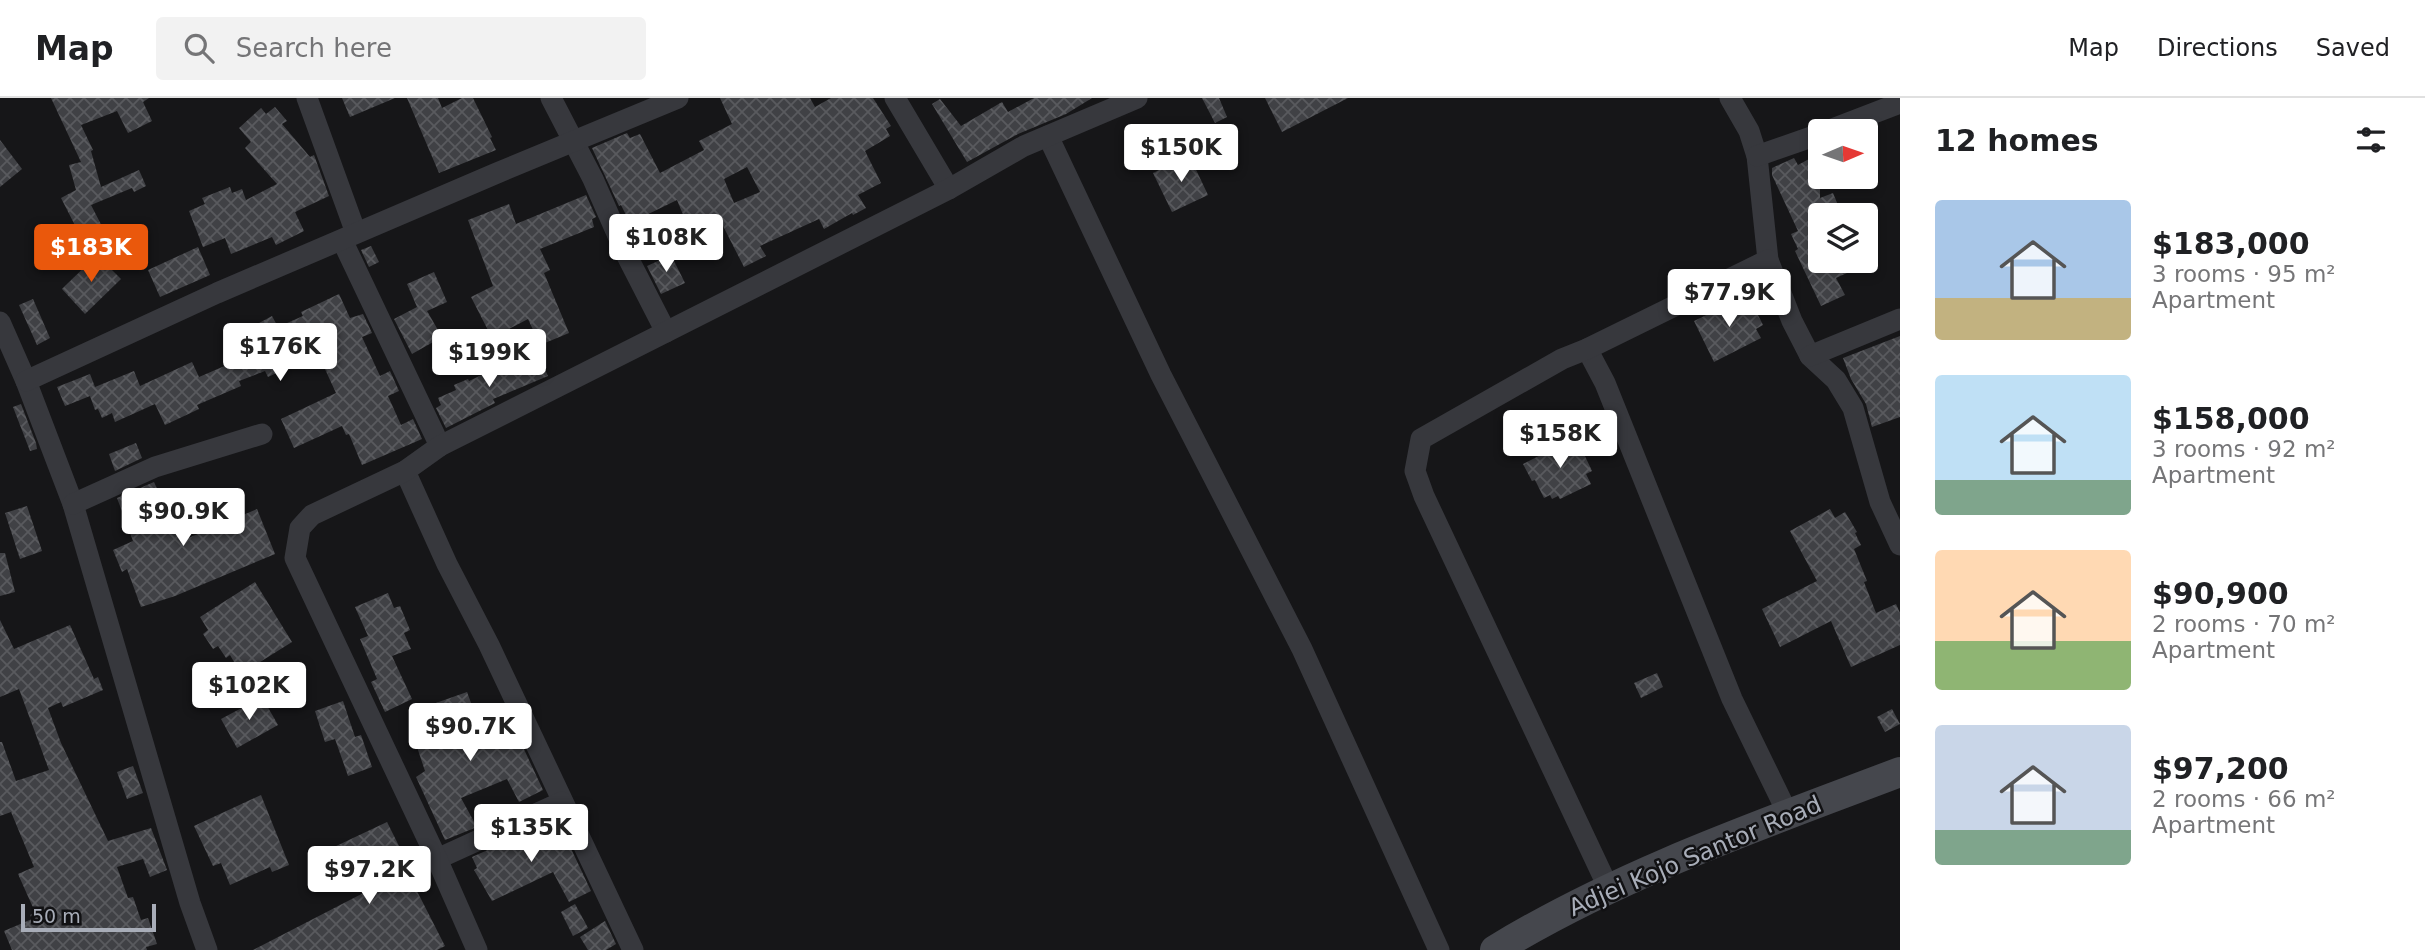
<!DOCTYPE html>
<meta charset="utf-8">
<style>
body{margin:0;font-family:"DejaVu Sans",sans-serif;background:#f2f2f2;color:#202124;height:100vh;display:flex;flex-direction:column;font-size:26px;white-space:nowrap}
*{box-sizing:border-box;margin:0}
p{font-size:23px;color:#757577}
.icon{flex:none;width:38px;height:38px;fill:none;stroke:currentColor;stroke-width:2;stroke-linecap:round;stroke-linejoin:round}
.map{position:relative;flex:1;overflow:hidden}
.drawer{display:flex;flex-direction:column;background:#fff;width:525px}
.drawer>*{flex:none}
.needle{width:46px;rotate:88deg}
.fabs{position:absolute;left:1808px;top:21px;display:grid;gap:14px}
.fabs a{display:grid;place-items:center;width:70px;height:70px;border-radius:7px;background:#fff;box-shadow:0 4px 10px #0003;font-size:35px}
.scale{position:absolute;left:21px;bottom:18px;width:135px;box-sizing:border-box;padding-left:7px;border:4px solid #a8adb8;border-top:0;font-size:19px;line-height:24px;white-space:nowrap;color:#a8adb8;-webkit-text-stroke:5px #111113;paint-order:stroke}
.price{position:absolute;translate:-50% -60px;padding:0 16px;border-radius:7px;background:#fff;color:#222;font-size:23px;line-height:46px;filter:drop-shadow(0 2px 4px #0008)}
.price::after{content:'';position:absolute;left:50%;top:42px;width:21px;height:16px;margin-left:-10px;background:inherit;clip-path:polygon(0 0,100% 0,50% 100%)}
.price.current{background:#ea580c;color:#fff}
ul{padding:0;list-style:none}
li{display:flex;align-items:center;gap:21px;height:175px;padding:0 35px}
li span{display:grid;place-items:center;flex:none;width:196px;height:140px;border-radius:7px;color:#555}
li>.icon{margin-inline-start:auto}
span .icon{width:84px;height:84px;fill:#fffc;stroke-width:1}
li b{font-size:30px}
h2{display:flex;justify-content:space-between;align-items:center;height:84px;padding:0 35px;font-size:30px}
header{display:flex;align-items:center;gap:42px;box-sizing:border-box;height:98px;padding:0 35px;background:#fff;border-bottom:2px solid #e0e0e0}
header strong{font-size:33px}
nav{display:flex;gap:38px;margin-inline-start:auto;font-size:24px}
.search{width:490px;height:63px;background:#f2f2f2;display:flex;align-items:center;gap:18px;box-sizing:border-box;padding:0 24px;border-radius:7px;color:#757577;font-size:26px}
main{display:flex;flex:1;min-height:0}
.map>svg:first-child{display:block}
.building{fill:url(#building-cross-hatch);fill-rule:evenodd}
.lines{fill:none;stroke-linecap:round;stroke-linejoin:round}
.street{stroke:#37383d;stroke-width:21}
.secondary{stroke:#45474d;stroke-width:30}
.labels{text-anchor:middle;dominant-baseline:central;stroke-width:5;stroke-linejoin:round;paint-order:stroke}
.street-label{font-size:24px;fill:#a8adb8;stroke:#111113}
</style>
<header>
<strong>Map</strong>
<div class="search"><svg class="icon" aria-label="search" viewBox="0 0 24 24"><circle cx="10" cy="10" r="6"/><path d="M15 15l6 6"/></svg>Search here</div>
<nav><a>Map</a><a>Directions</a><a>Saved</a></nav>
</header>
<main>
<div class="map">
<svg width="1900" height="852" viewBox="0 0 1900 852">
<defs>
<pattern id="building-cross-hatch" width="8" height="8" patternUnits="userSpaceOnUse" patternTransform="scale(1.75)"><rect width="8" height="8" fill="#404145"/><path d="M0 0l8 8M0 8l8-8" fill="none" stroke="#595a5e"/></pattern>
</defs>
<rect width="100%" height="100%" fill="#161618"/>
<g class="building">
<path d="M 51,0 L 149,0 L 143,4 L 152,23 L 128,35 L 117,13 L 81,27 L 93,52 L 91,53 L 101,89 L 139,72 L 146,88 L 134,94 L 132,90 L 91,107 L 106,136 L 85,147 L 61,100 L 76,92 L 69,67 L 81,64 Z"/>
<path d="M 342,0 L 395,0 L 350,19 Z"/>
<path d="M 407,0 L 438,0 L 442,10 L 462,0 L 473,0 L 492,39 L 490,40 L 496,52 L 439,75 Z"/>
<path d="M 720,0 L 810,0 L 815,9 L 831,0 L 873,0 L 891,28 L 886,31 L 890,38 L 865,53 L 881,85 L 858,97 L 866,110 L 853,117 L 852,115 L 824,131 L 819,121 L 760,148 L 766,158 L 744,169 L 723,128 L 714,132 L 712,127 L 691,136 L 677,102 L 630,125 L 621,107 L 619,108 L 592,50 L 627,35 L 630,40 L 640,36 L 660,75 L 704,52 L 699,43 L 732,26 ZM 747,69 L 760,94 L 734,105 L 724,81 Z"/>
<path d="M 1034,0 L 1092,0 L 1066,16 L 1018,36 L 967,64 L 932,6 L 940,1 L 961,28 L 1002,4 L 1008,14 Z"/>
<path d="M 1202,0 L 1219,0 L 1227,19 L 1215,25 Z"/>
<path d="M 1265,0 L 1348,0 L 1282,34 Z"/>
<path d="M 275,9 L 287,23 L 282,26 L 310,59 L 314,57 L 329,98 L 295,114 L 304,133 L 276,147 L 272,139 L 231,156 L 225,140 L 203,149 L 189,113 L 205,106 L 202,100 L 230,89 L 232,95 L 242,91 L 246,102 L 277,86 L 245,50 L 251,44 L 239,30 L 261,10 L 266,16 Z"/>
<path d="M 0,42 L 22,71 L 0,89 Z"/>
<path d="M 1820,55 L 1820,100 L 1833,95 L 1842,117 L 1820,117 L 1820,163 L 1841,163 L 1847,175 L 1836,180 L 1845,197 L 1821,208 L 1795,153 L 1798,151 L 1791,136 L 1798,133 L 1772,77 L 1772,70 L 1794,60 L 1798,67 Z"/>
<path d="M 1189,57 L 1208,97 L 1172,114 L 1153,75 Z"/>
<path d="M 586,97 L 596,119 L 592,121 L 594,129 L 540,151 L 550,172 L 544,175 L 569,235 L 540,247 L 528,221 L 492,240 L 471,199 L 493,188 L 468,122 L 509,106 L 516,126 Z"/>
<path d="M 371,148 L 379,164 L 369,169 L 361,152 Z"/>
<path d="M 198,149 L 210,177 L 160,199 L 148,172 Z"/>
<path d="M 97,157 L 121,181 L 85,216 L 62,191 Z"/>
<path d="M 671,157 L 685,185 L 661,196 L 647,168 Z"/>
<path d="M 434,174 L 447,204 L 427,213 L 442,239 L 412,256 L 394,221 L 417,209 L 407,186 Z"/>
<path d="M 339,196 L 350,220 L 363,216 L 372,235 L 362,239 L 380,278 L 390,273 L 399,293 L 388,298 L 401,327 L 413,321 L 422,341 L 362,367 L 349,336 L 346,337 L 342,328 L 294,350 L 281,321 L 336,295 L 318,256 L 268,279 L 265,273 L 239,283 L 241,288 L 197,307 L 199,311 L 165,327 L 155,306 L 115,324 L 112,315 L 102,320 L 98,311 L 95,312 L 90,298 L 65,308 L 57,289 L 90,276 L 95,289 L 134,273 L 140,288 L 192,264 L 199,279 L 257,254 L 248,231 L 272,218 L 278,229 L 303,218 L 301,214 Z"/>
<path d="M 1741,200 L 1746,210 L 1753,207 L 1763,227 L 1756,231 L 1761,240 L 1714,264 L 1694,223 Z"/>
<path d="M 33,201 L 50,240 L 37,247 L 19,207 Z"/>
<path d="M 1900,238 L 1900,319 L 1872,329 L 1866,306 L 1851,281 L 1843,260 Z"/>
<path d="M 537,254 L 548,278 L 493,301 L 495,305 L 446,330 L 436,310 L 441,307 L 438,300 L 456,292 L 454,287 L 468,281 L 469,283 L 500,268 L 502,271 Z"/>
<path d="M 21,306 L 36,345 L 37,351 L 30,353 L 13,309 Z"/>
<path d="M 1576,339 L 1592,373 L 1586,376 L 1591,386 L 1560,401 L 1558,398 L 1552,401 L 1550,397 L 1544,400 L 1535,382 L 1532,383 L 1523,366 Z"/>
<path d="M 136,345 L 142,360 L 115,373 L 109,356 Z"/>
<path d="M 154,384 L 181,443 L 257,411 L 275,456 L 175,498 L 141,509 L 127,471 L 122,474 L 113,452 L 133,443 L 117,400 Z"/>
<path d="M 27,408 L 42,453 L 20,461 L 5,415 Z"/>
<path d="M 1830,411 L 1835,420 L 1845,414 L 1857,434 L 1855,435 L 1861,447 L 1854,451 L 1867,483 L 1864,484 L 1876,515 L 1896,506 L 1900,515 L 1900,547 L 1851,569 L 1831,523 L 1780,549 L 1762,511 L 1817,483 L 1790,433 Z"/>
<path d="M 0,455 L 5,455 L 15,494 L 0,498 Z"/>
<path d="M 255,484 L 292,544 L 241,576 L 230,557 L 226,560 L 218,548 L 213,551 L 203,536 L 208,532 L 200,519 Z"/>
<path d="M 388,495 L 394,510 L 400,508 L 410,532 L 404,535 L 411,551 L 392,558 L 412,601 L 385,614 L 371,584 L 377,581 L 360,541 L 368,538 L 355,509 Z"/>
<path d="M 0,522 L 14,551 L 70,527 L 94,581 L 98,579 L 103,592 L 63,609 L 61,604 L 48,610 L 61,645 L 108,743 L 151,730 L 167,772 L 150,779 L 143,761 L 117,769 L 128,800 L 133,799 L 141,822 L 148,820 L 157,846 L 146,849 L 147,852 L 12,852 L 4,833 L 32,821 L 30,817 L 35,814 L 18,776 L 34,769 L 11,714 L 0,718 L 0,644 L 2,644 L 16,683 L 49,672 L 19,591 L 0,599 Z"/>
<path d="M 1657,575 L 1663,589 L 1641,600 L 1634,585 Z"/>
<path d="M 467,594 L 480,629 L 508,617 L 543,692 L 519,704 L 507,681 L 461,700 L 477,729 L 445,742 L 416,679 L 425,673 L 417,649 L 429,645 L 423,629 L 439,623 L 433,606 Z"/>
<path d="M 262,599 L 278,627 L 237,650 L 221,621 Z"/>
<path d="M 343,603 L 355,639 L 361,637 L 372,669 L 348,678 L 335,641 L 325,644 L 315,613 Z"/>
<path d="M 1892,611 L 1900,626 L 1885,634 L 1877,619 Z"/>
<path d="M 133,668 L 143,695 L 127,701 L 117,674 Z"/>
<path d="M 261,697 L 289,767 L 272,774 L 270,769 L 230,787 L 221,765 L 213,768 L 194,728 Z"/>
<path d="M 557,721 L 591,793 L 569,804 L 553,774 L 492,803 L 474,772 L 477,770 L 472,759 L 512,741 L 513,743 Z"/>
<path d="M 387,724 L 401,752 L 397,754 L 445,848 L 437,852 L 253,852 L 375,789 L 357,755 L 323,773 L 315,758 Z"/>
<path d="M 575,806 L 588,830 L 573,838 L 561,814 Z"/>
<path d="M 605,823 L 616,846 L 606,852 L 588,852 L 580,839 Z"/>
</g>
<g class="lines">
<g class="street">
<path d="M 307,0 L 356,135"/>
<path d="M 551,0 L 593,81 L 626,156 L 666,234"/>
<path d="M 895,0 L 949,91"/>
<path d="M 1730,0 L 1749,33 L 1757,58 L 1768,162 L 1792,223 L 1810,258 L 1836,282 L 1853,310 L 1880,404 L 1900,447"/>
<path d="M 1827,33 L 1900,5"/>
<path d="M 1048,38 L 1161,277 L 1302,551 L 1439,852"/>
<path d="M 1757,58 L 1820,36"/>
<path d="M 342,142 L 440,348"/>
<path d="M 0,224 L 26,283 L 73,406 L 190,805 L 207,852"/>
<path d="M 1587,251 L 1605,285 L 1732,601 L 1788,716"/>
<path d="M 1810,258 L 1900,221"/>
<path d="M 26,283 L 217,195 L 497,75 L 678,0"/>
<path d="M 405,373 L 447,466 L 489,547 L 633,852"/>
<path d="M 73,406 L 155,369 L 262,336"/>
<path d="M 437,761 L 562,704"/>
<path d="M 1609,791 L 1424,398 L 1415,373 L 1421,341 L 1562,261 L 1587,251 L 1768,162"/>
<path d="M 477,852 L 437,761 L 295,460 L 300,430 L 312,417 L 405,373 L 440,348 L 949,91 L 1024,48 L 1137,0"/>
</g>
<path class="secondary" d="M 1495,852 C 1621,775 1763,726 1900,674"/>
</g>
<g class="labels">
<g class="street-label">
<text transform="translate(1695 758) rotate(-23)">Adjei Kojo Santor Road</text>
</g>
</g>
</svg>
<div class="fabs">
<a><svg class="needle" viewBox="-14 -14 28 28"><path d="M0-13l5 13h-10z" fill="#e53935"/><path d="M0 13l5-13h-10z" fill="#757577"/></svg></a>
<a><svg class="icon" aria-label="layers" viewBox="0 0 24 24"><path d="M12 4l9 5-9 5-9-5zM3 14l9 5 9-5"/></svg></a>
</div>
<div class="scale">50 m</div>
<b class="price" style="left:1181px;top:86px">$150K</b>
<b class="price" style="left:666px;top:176px">$108K</b>
<b class="price current" style="left:91px;top:186px">$183K</b>
<b class="price" style="left:1729px;top:231px">$77.9K</b>
<b class="price" style="left:280px;top:285px">$176K</b>
<b class="price" style="left:489px;top:291px">$199K</b>
<b class="price" style="left:1560px;top:372px">$158K</b>
<b class="price" style="left:183px;top:450px">$90.9K</b>
<b class="price" style="left:249px;top:624px">$102K</b>
<b class="price" style="left:470px;top:665px">$90.7K</b>
<b class="price" style="left:531px;top:766px">$135K</b>
<b class="price" style="left:369px;top:808px">$97.2K</b>
</div>
<section class="drawer">
<h2>12 homes<svg class="icon" aria-label="filters" viewBox="0 0 24 24"><path d="M4 7h16M4 17h16"/><circle cx="9" cy="7" r="2"/><circle cx="15" cy="17" r="2"/></svg></h2>
<ul>
<li><span style="background:linear-gradient(#a9c7e8 70%,#c2b280 0)"><svg class="icon" aria-label="home" viewBox="0 0 24 24"><path d="M3 11l9-7 9 7M6 9v11h12V9"/></svg></span><div><b>$183,000</b><p>3 rooms · 95 m²</p><p>Apartment</p></div></li>
<li><span style="background:linear-gradient(#bfe0f5 75%,#7fa58c 0)"><svg class="icon" aria-label="home" viewBox="0 0 24 24"><path d="M3 11l9-7 9 7M6 9v11h12V9"/></svg></span><div><b>$158,000</b><p>3 rooms · 92 m²</p><p>Apartment</p></div></li>
<li><span style="background:linear-gradient(#ffd9b3 65%,#8fb573 0)"><svg class="icon" aria-label="home" viewBox="0 0 24 24"><path d="M3 11l9-7 9 7M6 9v11h12V9"/></svg></span><div><b>$90,900</b><p>2 rooms · 70 m²</p><p>Apartment</p></div></li>
<li><span style="background:linear-gradient(#c9d6e8 75%,#7fa58c 0)"><svg class="icon" aria-label="home" viewBox="0 0 24 24"><path d="M3 11l9-7 9 7M6 9v11h12V9"/></svg></span><div><b>$97,200</b><p>2 rooms · 66 m²</p><p>Apartment</p></div></li>
</ul>
</section>
</main>
